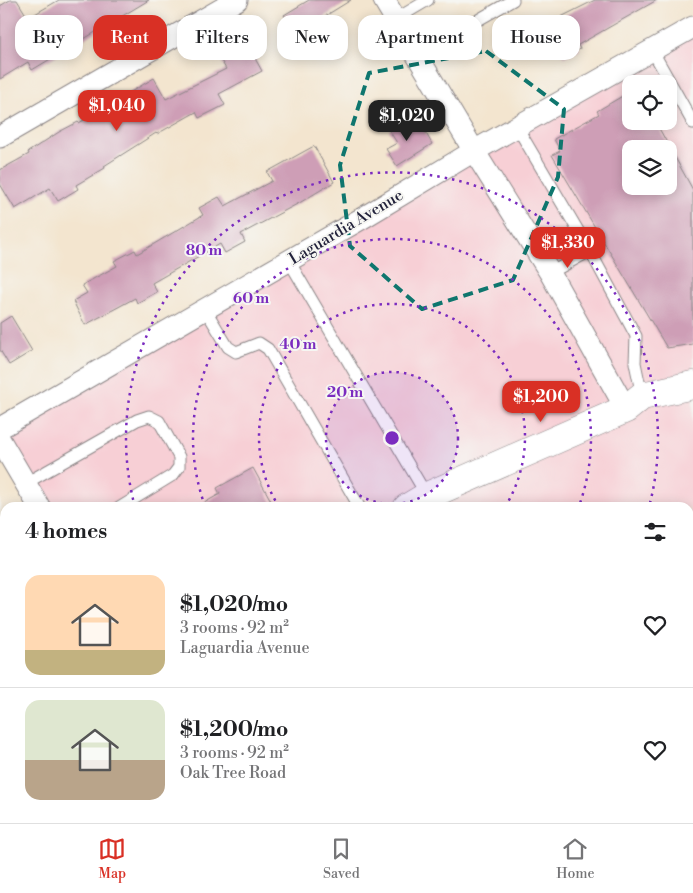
<!DOCTYPE html>
<meta charset="utf-8">
<style>
body{margin:0;font-family:"Libre Bodoni",serif;background:#f2f2f2;color:#202124;height:100vh;display:flex;flex-direction:column;font-size:19px;white-space:nowrap}
*{box-sizing:border-box;margin:0}
p{font-size:16px;color:#757577}
.icon{flex:none;width:28px;height:28px;fill:none;stroke:currentColor;stroke-width:2;stroke-linecap:round;stroke-linejoin:round}
.map{position:relative;flex:1;overflow:hidden}
.drawer{position:absolute;left:0px;top:502px;width:694px;height:321px;display:flex;flex-direction:column;background:#fff;border-radius:15px 15px 0 0;box-shadow:0 2px 12px #0003}
.drawer>*{flex:none}
.guide{position:absolute;left:15px;top:15px;width:664px;height:45px;display:flex;gap:10px}
.controls{position:absolute;left:622px;top:75px;display:grid;gap:10px}
.controls a{display:grid;place-items:center;width:55px;height:55px;border-radius:10px;background:#fff;box-shadow:0 2px 12px #0003;font-size:25px}
.price{position:absolute;translate:-50% -42px;padding:0 11px;border-radius:10px;background:#d93025;color:#fff;font-size:16px;line-height:32px;filter:drop-shadow(0 1px 2px #0008)}
.price::after{content:'';position:absolute;left:50%;top:30px;width:15px;height:11px;margin-left:-8px;background:inherit;clip-path:polygon(0 0,100% 0,50% 100%)}
.price.selected{background:#222;color:#fff}
ul{padding:0;list-style:none}
li{display:flex;align-items:center;gap:15px;height:125px;padding:0 25px}
li+li{border-top:1px solid #e0e0e0}
li span{display:grid;place-items:center;flex:none;width:140px;height:100px;border-radius:15px;color:#555}
li>.icon{margin-inline-start:auto}
span .icon{width:60px;height:60px;fill:#fffc;stroke-width:1}
li b{font-size:21px}
h2{display:flex;justify-content:space-between;align-items:center;height:60px;padding:0 25px;font-size:21px}
.tag{padding:0 18px;border-radius:15px;background:#fff;box-shadow:0 2px 12px #0003;font-size:18px;line-height:45px}
.tag.selected{background:#d93025;color:#fff}
.tabs{display:flex;justify-content:space-around;align-items:center;height:70px;border-top:1px solid #e0e0e0;background:#fff;font-size:14px;color:#757577}
.tabs a{display:grid;justify-items:center;gap:2px}
.tabs .selected{color:#d93025}
.map>svg:first-child{display:block}
.built{fill:#f7cfd5;fill-rule:evenodd}
.building{fill:#ce9eb6;fill-rule:evenodd}
.lines{fill:none;stroke-linecap:round;stroke-linejoin:round}
.lane-casing{stroke:#8a8485;stroke-width:13}
.street-casing{stroke:#8a8485;stroke-width:23}
.secondary-casing{stroke:#8a8485;stroke-width:29}
.lane{stroke:#fff;stroke-width:11}
.street{stroke:#fff;stroke-width:21}
.secondary{stroke:#fff;stroke-width:28}
.marked{fill:none;stroke:#0f766e;stroke-width:4;stroke-dasharray:10 6;stroke-linejoin:round}
.ring{fill:none;stroke:#7b2cbf;stroke-width:2.5;stroke-dasharray:2.5 5}
.labels{text-anchor:middle;dominant-baseline:central;stroke-width:4;stroke-linejoin:round;paint-order:stroke}
.street-label{font-size:16px;fill:#22223b;stroke:#f6f6f2}
.centre{fill:#7b2cbf;stroke:#f6f6f2;stroke-width:2.5}
.ring-label{font-size:15px;text-anchor:middle;font-weight:bold;fill:#7b2cbf;stroke:#f6f6f2;stroke-width:4;stroke-linejoin:round;paint-order:stroke}
</style>
<div class="map">
<svg width="693" height="823" viewBox="0 0 693 823">
<rect width="100%" height="100%" fill="#f6f6f2"/>
<filter id="ink" filterUnits="userSpaceOnUse"><feTurbulence type="fractalNoise" baseFrequency=".02" numOctaves="2"/><feDisplacementMap in="SourceGraphic" scale="10" xChannelSelector="R" yChannelSelector="G"/><feConvolveMatrix kernelMatrix="1 2 1 2 8 2 1 2 1" color-interpolation-filters="sRGB"/></filter>
<filter id="wash" filterUnits="userSpaceOnUse"><feTurbulence type="fractalNoise" baseFrequency=".0096" numOctaves="4" result="noise"/><feDisplacementMap in="SourceGraphic" scale="20" xChannelSelector="R" yChannelSelector="G"/><feGaussianBlur stdDeviation="1.12" result="paint"/><feColorMatrix in="noise" values="0 0 0 0 0 0 0 0 0 0 0 0 0 0 0 0 0 1.4 0 .05"/><feComposite in="paint" operator="in"/></filter>
<g filter="url(#wash)">
<rect width="100%" height="100%" fill="#f3e5cf"/>
<g class="built">
<path d="M 693,27 L 693,525 L 689,526 L 689,508 L 40,507 L 0,428 ZM 631,84 L 669,84 L 669,121 L 631,121 ZM 631,149 L 669,149 L 669,186 L 631,186 Z"/>
<path d="M 5,550 L 5,819 L 91,819 L 84,823 L 7,823 L 0,810 L 0,553 Z"/>
<path d="M 108,819 L 204,819 L 200,823 L 112,823 Z"/>
</g>
<g id="blocks">
<g class="building">
<path d="M 10,0 L 17,0 L 28,18 L 59,0 L 149,0 L 32,70 L 28,62 L 0,79 L 0,6 Z"/>
<path d="M 309,0 L 351,0 L 296,34 L 284,15 Z"/>
<path d="M 595,0 L 657,0 L 578,45 L 580,49 L 564,57 L 547,24 Z"/>
<path d="M 247,44 L 262,71 L 219,94 L 225,105 L 199,118 L 196,112 L 157,134 L 156,133 L 104,166 L 105,168 L 76,185 L 78,189 L 58,201 L 50,188 L 15,209 L 0,184 L 0,170 L 29,154 L 28,152 L 59,132 L 78,122 L 79,123 L 154,78 L 166,99 L 226,69 L 220,59 Z"/>
<path d="M 631,91 L 631,121 L 655,121 L 693,190 L 693,344 L 667,348 L 552,155 L 560,151 L 554,139 L 599,114 L 597,111 ZM 631,149 L 669,149 L 669,186 L 631,186 Z"/>
<path d="M 408,118 L 415,130 L 422,126 L 432,144 L 397,166 L 386,149 L 397,143 L 389,130 Z"/>
<path d="M 314,146 L 334,182 L 301,202 L 241,234 L 245,242 L 225,253 L 220,244 L 152,283 L 157,292 L 137,303 L 135,298 L 85,325 L 73,301 L 87,293 L 82,285 L 117,266 L 114,261 L 135,250 L 137,254 L 203,215 L 199,208 L 219,197 L 225,206 L 272,181 L 267,172 Z"/>
<path d="M 11,316 L 32,351 L 9,365 L 0,350 L 0,323 Z"/>
<path d="M 253,468 L 275,508 L 195,508 L 220,494 L 217,488 Z"/>
</g>
</g>
</g>
<g filter="url(#ink)">
<use href="#blocks" fill-opacity="0" stroke="#8a8485" stroke-width="1"/>
<g class="lines">
<g class="lane-casing">
<g id="lane">
<path d="M 396,19 L 428,0"/>
<path d="M 652,50 L 693,123"/>
<path d="M 417,55 L 513,0"/>
<path d="M 517,127 L 590,251 L 636,336 L 635,363 L 642,396"/>
<path d="M 289,261 L 427,496"/>
<path d="M 550,273 L 590,251"/>
<path d="M 205,309 L 228,347 L 236,352 L 259,343 L 268,349 L 360,508"/>
<path d="M 26,483 L 137,420 L 149,416 L 159,421 L 179,457 L 179,467 L 173,475 L 119,508"/>
<path d="M 0,643 L 5,652"/>
<path d="M 0,715 L 5,724"/>
<path d="M 0,818 L 3,823"/>
</g>
</g>
<g class="street-casing">
<g id="street">
<path d="M 384,0 L 474,151 L 550,273 L 626,409"/>
<path d="M 0,137 L 237,0"/>
<path d="M 0,428 L 366,216 L 474,151 L 693,27"/>
<path d="M 0,440 L 40,508"/>
<path d="M 689,635 L 693,629"/>
<path d="M 308,819 L 314,823"/>
<path d="M 229,823 L 232,819"/>
<path d="M 556,823 L 559,819"/>
</g>
</g>
<g class="secondary-casing">
<g id="secondary">
<path d="M 407,508 L 427,496 L 626,409 L 642,396 L 693,385"/>
<path d="M 0,742 L 5,739"/>
</g>
</g>
<use href="#lane" class="lane"/>
<use href="#street" class="street"/>
<use href="#secondary" class="secondary"/>
</g>
</g>
<path class="marked" d="M 486,51 L 564,109 L 558,177 L 513,280 L 422,309 L 350,246 L 340,165 L 369,73 Z"/>
<circle cx="392" cy="438" r="66" fill="#7b2cbf" fill-opacity=".12"/>
<g class="ring">
<circle cx="392" cy="438" r="66"/>
<path d="M279 507A133 133 0 1 1 505 507"/>
<path d="M205 506A199 199 0 1 1 579 506"/>
<path d="M135 507A266 266 0 1 1 649 507"/>
</g>
<g class="labels">
<g class="street-label">
<text transform="translate(346 227) rotate(-31)">Laguardia Avenue</text>
</g>
</g>
<circle cx="392" cy="438" r="8" class="centre"/>
<g class="ring-label">
<text x="204" y="255">80 m</text>
<text x="251" y="303">60 m</text>
<text x="298" y="349">40 m</text>
<text x="345" y="397">20 m</text>
</g>
</svg>
<div class="controls">
<a><svg class="icon" aria-label="locate" viewBox="0 0 24 24"><circle cx="12" cy="12" r="6"/><path d="M12 2v4M12 18v4M2 12h4M18 12h4"/></svg></a>
<a><svg class="icon" aria-label="layers" viewBox="0 0 24 24"><path d="M12 4l9 5-9 5-9-5zM3 14l9 5 9-5"/></svg></a>
</div>
<b class="price" style="left:117px;top:132px">$1,040</b>
<b class="price selected" style="left:407px;top:142px">$1,020</b>
<b class="price" style="left:568px;top:269px">$1,330</b>
<b class="price" style="left:541px;top:423px">$1,200</b>
<div class="guide">
<a class="tag">Buy</a>
<a class="tag selected">Rent</a>
<a class="tag">Filters</a>
<a class="tag">New</a>
<a class="tag">Apartment</a>
<a class="tag">House</a>
</div>
<section class="drawer">
<h2>4 homes<svg class="icon" aria-label="filters" viewBox="0 0 24 24"><path d="M4 7h16M4 17h16"/><circle cx="9" cy="7" r="2"/><circle cx="15" cy="17" r="2"/></svg></h2>
<ul>
<li><span style="background:linear-gradient(#ffd9b3 75%,#c2b280 0)"><svg class="icon" aria-label="home" viewBox="0 0 24 24"><path d="M3 11l9-7 9 7M6 9v11h12V9"/></svg></span><div><b>$1,020/mo</b><p>3 rooms · 92 m²</p><p>Laguardia Avenue</p></div><svg class="icon" aria-label="heart" viewBox="0 0 24 24"><path d="M12 20l-8-8c-3-5 5-10 8-4 3-6 11-1 8 4z"/></svg></li>
<li><span style="background:linear-gradient(#dfe7d0 60%,#b9a48a 0)"><svg class="icon" aria-label="home" viewBox="0 0 24 24"><path d="M3 11l9-7 9 7M6 9v11h12V9"/></svg></span><div><b>$1,200/mo</b><p>3 rooms · 92 m²</p><p>Oak Tree Road</p></div><svg class="icon" aria-label="heart" viewBox="0 0 24 24"><path d="M12 20l-8-8c-3-5 5-10 8-4 3-6 11-1 8 4z"/></svg></li>
</ul>
</section>
</div>
<nav class="tabs">
<a class="selected"><svg class="icon" aria-label="map" viewBox="0 0 24 24"><path d="M3 6l6-2 6 2 6-2v14l-6 2-6-2-6 2zM9 4v14M15 6v14"/></svg>Map</a>
<a><svg class="icon" aria-label="saved" viewBox="0 0 24 24"><path d="M7 4h10v16l-5-4-5 4z"/></svg>Saved</a>
<a><svg class="icon" aria-label="home" viewBox="0 0 24 24"><path d="M3 11l9-7 9 7M6 9v11h12V9"/></svg>Home</a>
</nav>
